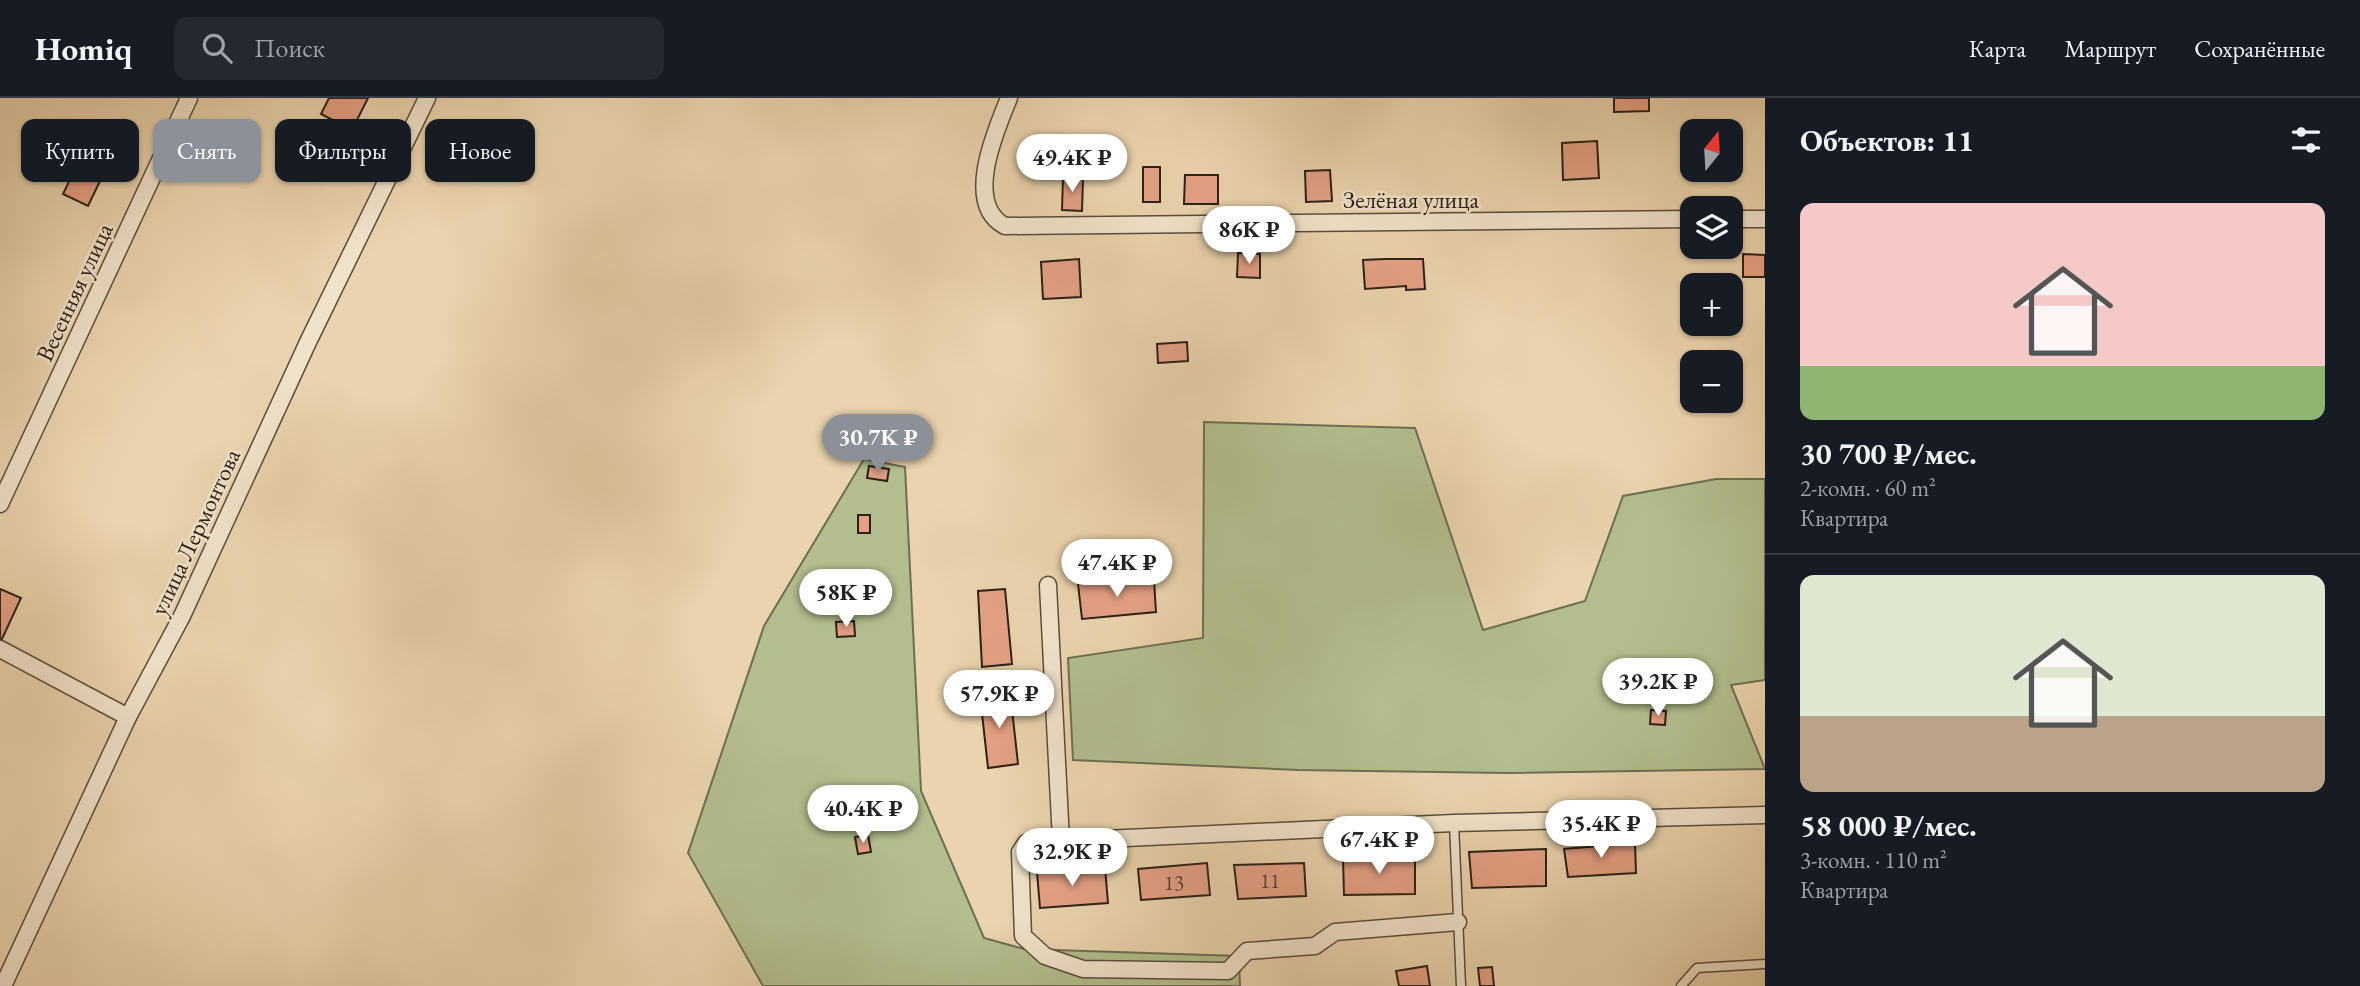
<!DOCTYPE html>
<html lang="ru">
<meta charset="utf-8">
<style>
body{margin:0;font-family:"EB Garamond",serif;background:#242831;color:#f1f3f6;height:100vh;display:flex;flex-direction:column;font-size:26px;white-space:nowrap}
*{box-sizing:border-box;margin:0}
p{font-size:23px;color:#9ea1a6}
.icon{flex:none;width:38px;height:38px;fill:none;stroke:currentColor;stroke-width:2;stroke-linecap:round;stroke-linejoin:round}
.map{position:relative;flex:1;overflow:hidden}
.sheet{display:flex;flex-direction:column;background:#171b24;width:595px}
.sheet>*{flex:none}
.top-card{position:absolute;left:21px;top:21px;width:665px;height:63px;display:flex;gap:14px}
.needle{width:46px;rotate:18deg}
.fabs{position:absolute;left:1680px;top:21px;display:grid;gap:14px}
.fabs a{display:grid;place-items:center;width:63px;height:63px;border-radius:14px;background:#171b24;box-shadow:0 2px 5px #0004;font-size:35px}
.price{position:absolute;translate:-50% -60px;padding:0 16px;border-radius:24px;background:#fff;color:#222;font-size:23px;line-height:46px;filter:drop-shadow(0 2px 4px #0008)}
.price::after{content:'';position:absolute;left:50%;top:42px;width:21px;height:16px;margin-left:-10px;background:inherit;clip-path:polygon(0 0,100% 0,50% 100%)}
.price.on{background:#8c9099;color:#fff}
ul{padding:0;list-style:none}
li{display:grid;align-content:center;gap:14px;height:371px;padding:0 35px}
li+li{border-top:2px solid #363941}
li span{display:grid;place-items:center;height:217px;border-radius:14px;color:#555}
li>.icon{margin-inline-start:auto}
span .icon{width:126px;height:126px;fill:#fffc;stroke-width:1}
li b{font-size:30px}
h2{display:flex;justify-content:space-between;align-items:center;height:84px;padding:0 35px;font-size:30px}
.tag{padding:0 24px;border-radius:14px;background:#171b24;box-shadow:0 2px 5px #0004;font-size:24px;line-height:63px}
.tag.on{background:#8c9099;color:#fff}
header{display:flex;align-items:center;gap:42px;box-sizing:border-box;height:98px;padding:0 35px;background:#171b24;border-bottom:2px solid #363941}
header strong{font-size:33px}
nav{display:flex;gap:38px;margin-inline-start:auto;font-size:24px}
.search{width:490px;height:63px;background:#242831;display:flex;align-items:center;gap:18px;box-sizing:border-box;padding:0 24px;border-radius:14px;color:#9ea1a6;font-size:26px}
main{display:flex;flex:1;min-height:0}
.map>svg:first-child{display:block}
.green{fill:#b3bd8d;stroke:#6e6f52;stroke-width:2}
.building{fill:#e5a084;stroke:#2a2117;stroke-width:2}
.lines{fill:none;stroke-linecap:round;stroke-linejoin:round}
.service-casing{stroke:#5a4e3c;stroke-width:11}
.minor-casing{stroke:#5a4e3c;stroke-width:19}
.service{stroke:#f1e2ca;stroke-width:8}
.minor{stroke:#f1e2ca;stroke-width:16}
.labels{text-anchor:middle;dominant-baseline:central;stroke-width:5;stroke-linejoin:round;paint-order:stroke}
.number-label{font-size:21px;fill:#594132}
.street-label{font-size:24px;fill:#2a2117;stroke:#f1e2ca}
</style>
<header>
<strong>Homiq</strong>
<div class="search"><svg class="icon" aria-label="search" viewBox="0 0 24 24"><circle cx="10" cy="10" r="6"/><path d="M15 15l6 6"/></svg>Поиск</div>
<nav><a>Карта</a><a>Маршрут</a><a>Сохранённые</a></nav>
</header>
<main>
<div class="map">
<svg width="1765" height="888" viewBox="0 0 1765 888">
<rect width="100%" height="100%" fill="#ead3ad"/>
<filter id="stains"><feTurbulence type="fractalNoise" baseFrequency=".00286" numOctaves="4"/><feColorMatrix values="0 0 0 0 .2 0 0 0 0 .09 0 0 0 0 .02 0 0 0 .5 -.17"/></filter>
<radialGradient id="worn" r=".72"><stop offset=".6" stop-color="#630" stop-opacity="0"/><stop offset="1" stop-color="#630" stop-opacity=".3"/></radialGradient>
<g class="green">
<path d="M 1204,324 L 1415,330 L 1483,532 L 1585,503 L 1623,398 L 1716,381 L 1765,381 L 1765,582 L 1731,587 L 1765,671 L 1507,675 L 1298,672 L 1073,662 L 1068,560 L 1203,540 Z"/>
<path d="M 864,361 L 905,369 L 921,693 L 984,840 L 1024,851 L 1239,858 L 1240,888 L 763,888 L 688,755 L 764,528 Z"/>
</g>
<g class="building">
<path d="M 329,0 L 368,0 L 352,32 L 321,16 Z"/>
<path d="M 1614,0 L 1649,0 L 1649,13 L 1614,14 Z"/>
<path d="M 1597,43 L 1599,80 L 1563,82 L 1562,45 Z"/>
<path d="M 76,69 L 101,81 L 88,108 L 63,96 Z"/>
<rect x="1143" y="69" width="17" height="35"/>
<path d="M 1330,72 L 1332,103 L 1306,104 L 1305,73 Z"/>
<path d="M 1185,77 L 1218,77 L 1218,106 L 1184,106 Z"/>
<path d="M 1063,79 L 1083,80 L 1082,113 L 1062,112 Z"/>
<path d="M 1238,155 L 1260,156 L 1260,180 L 1237,179 Z"/>
<path d="M 1743,156 L 1765,157 L 1765,179 L 1743,179 Z"/>
<path d="M 1079,161 L 1081,199 L 1043,201 L 1041,164 Z"/>
<path d="M 1385,161 L 1423,161 L 1425,191 L 1406,192 L 1406,188 L 1365,191 L 1363,162 Z"/>
<path d="M 1187,244 L 1188,263 L 1158,265 L 1157,246 Z"/>
<path d="M 869,368 L 889,371 L 887,383 L 867,380 Z"/>
<rect x="858" y="417" width="12" height="18"/>
<path d="M 1154,482 L 1156,514 L 1082,521 L 1078,486 Z"/>
<path d="M 0,491 L 21,500 L 2,541 L 0,541 Z"/>
<path d="M 1005,491 L 1012,566 L 982,569 L 978,493 Z"/>
<path d="M 854,523 L 855,538 L 837,539 L 836,524 Z"/>
<path d="M 1010,593 L 1018,666 L 988,670 L 980,597 Z"/>
<path d="M 1651,612 L 1666,613 L 1665,627 L 1650,626 Z"/>
<path d="M 868,737 L 871,754 L 858,756 L 855,739 Z"/>
<path d="M 1635,745 L 1636,775 L 1568,779 L 1564,751 Z"/>
<path d="M 1546,751 L 1546,788 L 1472,790 L 1469,754 Z"/>
<path d="M 1415,759 L 1415,796 L 1344,797 L 1343,760 Z"/>
<path d="M 1207,765 L 1210,797 L 1141,802 L 1138,771 Z"/>
<path d="M 1304,765 L 1306,798 L 1238,801 L 1234,767 Z"/>
<path d="M 1105,769 L 1108,805 L 1040,810 L 1037,774 Z"/>
<path d="M 1427,868 L 1430,888 L 1399,888 L 1396,873 Z"/>
<path d="M 1492,869 L 1494,888 L 1480,888 L 1478,870 Z"/>
</g>
<g class="lines">
<g class="service-casing">
<g id="service">
<path d="M 1454,725 L 1461,888"/>
<path d="M 1681,888 L 1697,870 L 1765,866"/>
</g>
</g>
<g class="minor-casing">
<g id="minor">
<path d="M 1009,0 C 996,32 963,106 1005,128 L 1692,121"/>
<path d="M 1731,121 L 1765,121"/>
<path d="M 0,406 L 189,0"/>
<path d="M 1048,487 L 1061,743 L 1454,725 L 1765,717"/>
<path d="M 0,551 L 128,619"/>
<path d="M 1061,743 L 1026,745 L 1020,754 L 1023,838 L 1045,858 L 1083,871 L 1228,873 L 1247,853 L 1315,848 L 1335,834 L 1458,824"/>
<path d="M 3,888 L 128,619 L 182,518 L 308,244 L 427,0"/>
</g>
</g>
<use href="#service" class="service"/>
<use href="#minor" class="minor"/>
</g>
<g class="labels">
<g class="number-label">
<text x="1270" y="782">11</text>
<text x="1174" y="784">13</text>
</g>
<g class="street-label">
<text x="1411" y="101">Зелёная улица</text>
<text transform="translate(74 194) rotate(-65)">Весенняя улица</text>
<text transform="translate(195 434) rotate(-65)">улица Лермонтова</text>
</g>
</g>
<rect width="100%" height="100%" filter="url(#stains)"/>
<rect width="100%" height="100%" fill="url(#worn)"/>
</svg>
<div class="fabs">
<a><svg class="needle" viewBox="-14 -14 28 28"><path d="M0-13l5 13h-10z" fill="#e53935"/><path d="M0 13l5-13h-10z" fill="#9ea1a6"/></svg></a>
<a><svg class="icon" aria-label="layers" viewBox="0 0 24 24"><path d="M12 4l9 5-9 5-9-5zM3 14l9 5 9-5"/></svg></a>
<a>+</a>
<a>−</a>
</div>
<b class="price" style="left:1072px;top:96px">49.4K ₽</b>
<b class="price" style="left:1249px;top:168px">86K ₽</b>
<b class="price on" style="left:878px;top:376px">30.7K ₽</b>
<b class="price" style="left:1117px;top:501px">47.4K ₽</b>
<b class="price" style="left:846px;top:531px">58K ₽</b>
<b class="price" style="left:1658px;top:620px">39.2K ₽</b>
<b class="price" style="left:999px;top:632px">57.9K ₽</b>
<b class="price" style="left:863px;top:747px">40.4K ₽</b>
<b class="price" style="left:1601px;top:762px">35.4K ₽</b>
<b class="price" style="left:1379px;top:778px">67.4K ₽</b>
<b class="price" style="left:1072px;top:790px">32.9K ₽</b>
<div class="top-card">
<a class="tag">Купить</a>
<a class="tag on">Снять</a>
<a class="tag">Фильтры</a>
<a class="tag">Новое</a>
</div>
</div>
<section class="sheet">
<h2>Объектов: 11<svg class="icon" aria-label="filters" viewBox="0 0 24 24"><path d="M4 7h16M4 17h16"/><circle cx="9" cy="7" r="2"/><circle cx="15" cy="17" r="2"/></svg></h2>
<ul>
<li><span style="background:linear-gradient(#f6c9c9 75%,#8fb573 0)"><svg class="icon" aria-label="home" viewBox="0 0 24 24"><path d="M3 11l9-7 9 7M6 9v11h12V9"/></svg></span><div><b>30 700 ₽/мес.</b><p>2-комн. · 60 m²</p><p>Квартира</p></div></li>
<li><span style="background:linear-gradient(#dfe7d0 65%,#b9a48a 0)"><svg class="icon" aria-label="home" viewBox="0 0 24 24"><path d="M3 11l9-7 9 7M6 9v11h12V9"/></svg></span><div><b>58 000 ₽/мес.</b><p>3-комн. · 110 m²</p><p>Квартира</p></div></li>
</ul>
</section>
</main>
